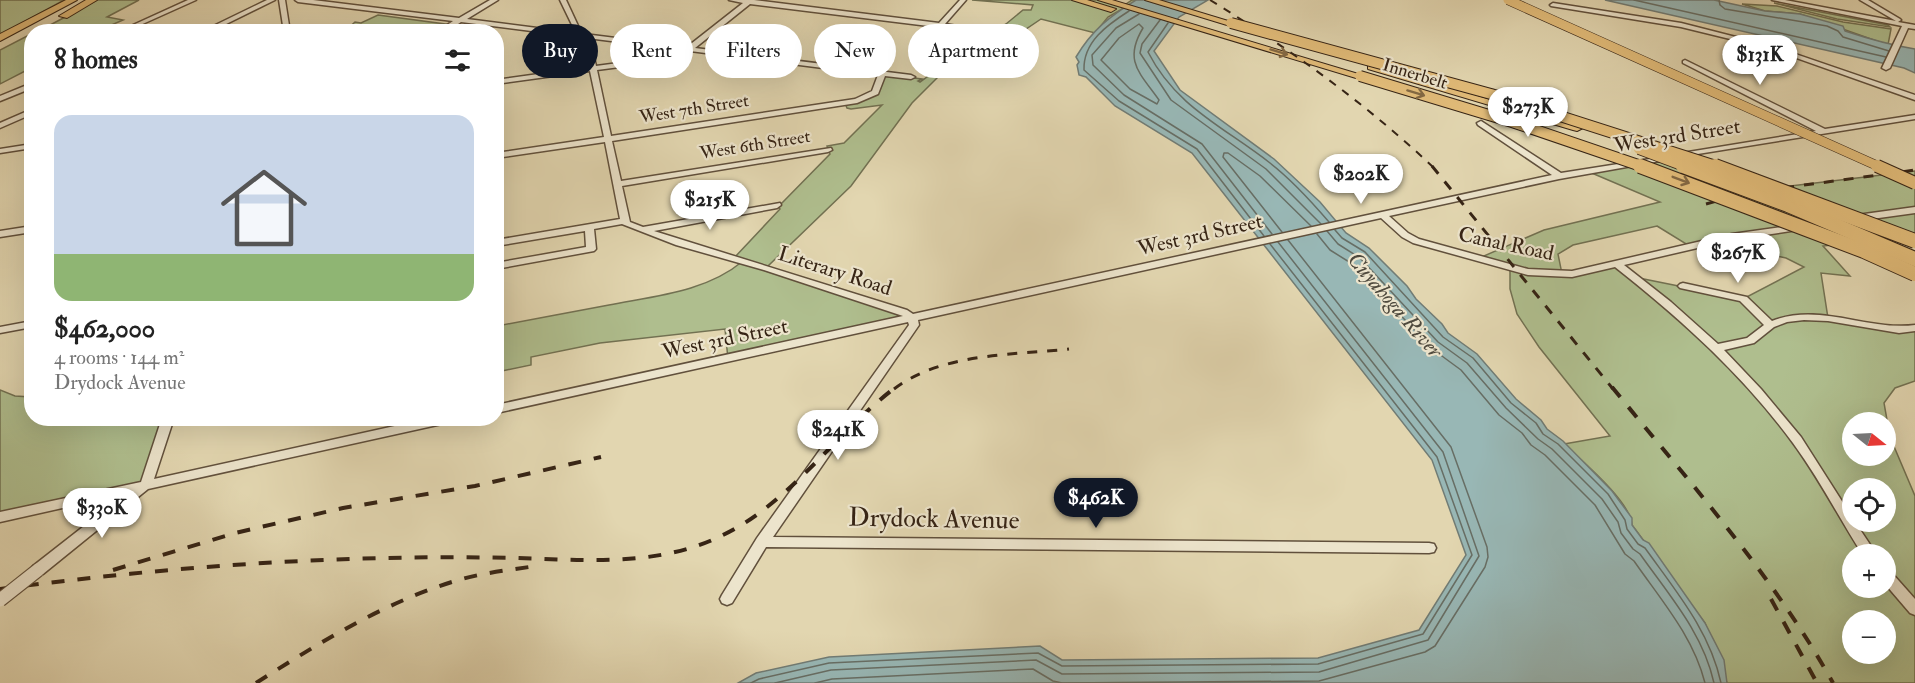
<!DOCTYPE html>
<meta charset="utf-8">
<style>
body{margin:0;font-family:"IM FELL Double Pica",serif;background:#f2f2f2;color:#222;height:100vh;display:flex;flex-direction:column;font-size:22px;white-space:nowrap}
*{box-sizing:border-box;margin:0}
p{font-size:20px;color:#767676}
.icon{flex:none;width:33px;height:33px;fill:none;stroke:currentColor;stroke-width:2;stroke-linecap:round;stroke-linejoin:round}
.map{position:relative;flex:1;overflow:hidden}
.side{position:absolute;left:24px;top:24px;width:480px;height:402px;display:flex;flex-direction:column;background:#fff;border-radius:24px;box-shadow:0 6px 24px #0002}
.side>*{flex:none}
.top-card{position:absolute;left:522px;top:24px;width:570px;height:54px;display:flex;gap:12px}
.needle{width:39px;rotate:108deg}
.controls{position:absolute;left:1842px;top:412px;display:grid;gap:12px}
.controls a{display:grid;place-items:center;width:54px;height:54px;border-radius:50%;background:#fff;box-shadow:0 6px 24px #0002;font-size:30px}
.price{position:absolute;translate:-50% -51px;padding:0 14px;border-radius:21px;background:#fff;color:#222;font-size:20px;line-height:39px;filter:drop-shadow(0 2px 3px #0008)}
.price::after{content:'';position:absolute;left:50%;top:36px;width:18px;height:14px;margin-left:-9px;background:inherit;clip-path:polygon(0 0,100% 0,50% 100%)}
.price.current{background:#111827;color:#fff}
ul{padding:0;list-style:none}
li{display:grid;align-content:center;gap:12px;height:318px;padding:0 30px}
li+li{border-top:2px solid #e0e0e0}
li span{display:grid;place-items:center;height:186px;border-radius:18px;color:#555}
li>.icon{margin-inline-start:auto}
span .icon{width:108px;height:108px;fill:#fffc;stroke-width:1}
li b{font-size:26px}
h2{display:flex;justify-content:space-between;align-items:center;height:72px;padding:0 30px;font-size:26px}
.chip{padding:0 21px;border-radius:27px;background:#fff;box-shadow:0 6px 24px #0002;font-size:21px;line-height:54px}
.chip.current{background:#111827;color:#fff}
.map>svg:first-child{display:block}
.green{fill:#afbe8e;stroke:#727152;stroke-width:1.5;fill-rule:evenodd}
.water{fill:#98b7b5;stroke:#717c75;stroke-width:1.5}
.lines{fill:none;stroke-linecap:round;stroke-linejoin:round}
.shore{stroke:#676e65;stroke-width:1.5}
.minor-casing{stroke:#61503c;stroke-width:3}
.highway-casing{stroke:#362415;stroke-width:2}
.minor{fill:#ece4cc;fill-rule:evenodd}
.highway{fill:#e1bb78;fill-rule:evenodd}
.rail-far2{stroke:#362415;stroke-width:2;stroke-dasharray:8 8;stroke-linecap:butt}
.rail-far1{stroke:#362415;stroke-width:3;stroke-dasharray:10 10;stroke-linecap:butt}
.rail{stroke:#362415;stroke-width:4;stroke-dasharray:13 13;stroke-linecap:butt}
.minor-bridge-casing{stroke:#61503c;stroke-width:15;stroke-linecap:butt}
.major-bridge-far1-casing{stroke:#362415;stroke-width:10;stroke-linecap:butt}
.major-bridge-casing{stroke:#362415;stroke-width:14;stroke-linecap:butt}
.highway-bridge-far1-casing{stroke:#362415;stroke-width:12;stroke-linecap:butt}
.highway-bridge-casing{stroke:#362415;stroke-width:16;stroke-linecap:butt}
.minor-bridge{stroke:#ece4cc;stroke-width:13}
.major-bridge-far1{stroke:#e1bb78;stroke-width:9}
.major-bridge{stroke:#e1bb78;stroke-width:12}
.highway-bridge-far1{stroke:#e1bb78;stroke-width:10}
.highway-bridge{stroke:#e1bb78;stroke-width:14}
.oneway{stroke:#836842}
.labels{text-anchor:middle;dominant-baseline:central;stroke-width:4.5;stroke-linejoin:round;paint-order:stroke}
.far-street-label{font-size:18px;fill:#362415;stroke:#ece4cc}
.street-label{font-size:21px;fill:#362415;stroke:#ece4cc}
.water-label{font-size:22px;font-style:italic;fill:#4e493d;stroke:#ece4cc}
.near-street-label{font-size:26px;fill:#362415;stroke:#ece4cc}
</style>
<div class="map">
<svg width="1915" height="683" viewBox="0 0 1915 683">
<rect width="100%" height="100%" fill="#e2d6b0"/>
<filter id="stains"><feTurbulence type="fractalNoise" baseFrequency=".00333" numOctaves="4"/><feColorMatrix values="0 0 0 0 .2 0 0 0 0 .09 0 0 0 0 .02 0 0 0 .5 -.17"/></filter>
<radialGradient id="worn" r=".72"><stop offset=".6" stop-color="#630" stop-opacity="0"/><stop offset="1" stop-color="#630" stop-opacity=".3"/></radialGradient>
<g class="green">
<path d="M 0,0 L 64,0 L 0,35 Z"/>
<path d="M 97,0 L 139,0 L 107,17 L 123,20 L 109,26 L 107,31 L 37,32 Z"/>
<path d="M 972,0 L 1100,0 L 1123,6 L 1132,0 L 1138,0 L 1108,17 L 1095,33 L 1041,19 L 1001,46 L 958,61 L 947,68 L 912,103 L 851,186 L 767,267 L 912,318 L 728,359 L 725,329 L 600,343 L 531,357 L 531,365 L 497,372 L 497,326 C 534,319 572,312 609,305 C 655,296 706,292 743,261 L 734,258 L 780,209 L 777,205 L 780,205 L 830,154 L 827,146 L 844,143 L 882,105 L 851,109 L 847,108 L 845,103 L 872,95 L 882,74 L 922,79 L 918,81 L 920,82 L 958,54 L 1006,24 L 1023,10 L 1031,10 L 1033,5 Z"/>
<path d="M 1774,3 L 1888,25 L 1890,27 L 1837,19 Z"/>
<path d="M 1742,4 L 1777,6 L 1843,22 L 1891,29 L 1888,45 L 1800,14 L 1765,11 Z"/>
<path d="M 378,15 L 445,24 L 430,31 L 345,31 L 355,22 L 361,23 Z"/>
<path d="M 31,34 L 31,68 L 0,84 L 0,50 Z"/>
<path d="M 1687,155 L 1782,187 L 1915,171 L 1915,241 L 1904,237 L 1823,246 L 1850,276 L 1821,273 L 1828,318 L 1880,328 L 1915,328 L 1915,381 L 1895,388 L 1884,403 L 1890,437 L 1915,496 L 1915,683 L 1727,683 L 1705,623 L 1632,525 C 1631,502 1582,461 1564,444 L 1610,436 L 1539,347 L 1517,314 L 1510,289 L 1510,269 L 1477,259 L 1544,230 L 1660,202 L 1587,171 ZM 1657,226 L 1691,247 L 1709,242 L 1786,258 L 1804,267 L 1743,299 L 1634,277 L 1618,265 L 1562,274 L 1558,254 L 1573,245 ZM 1852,423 L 1886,423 L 1886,456 L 1852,456 ZM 1852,489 L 1886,489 L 1886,522 L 1852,522 ZM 1852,555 L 1886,555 L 1886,588 L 1852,588 ZM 1852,621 L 1886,621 L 1886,654 L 1852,654 Z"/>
<path d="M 0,390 L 15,396 L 31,397 L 32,418 L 179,419 L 167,421 L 146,484 L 0,517 Z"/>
</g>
<g class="water">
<path d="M 1136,0 L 1208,0 L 1179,17 L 1154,51 L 1180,90 L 1274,159 L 1320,202 L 1346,233 L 1369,248 L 1407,286 L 1416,299 L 1442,324 L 1448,333 L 1477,354 L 1516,399 L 1541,420 L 1547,429 L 1563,441 L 1612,491 L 1632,518 L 1632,525 L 1643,540 L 1649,543 L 1705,623 L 1724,660 L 1727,683 L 738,683 L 756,673 L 829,657 L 1040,646 L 1062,660 L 1318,658 L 1419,630 L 1466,555 L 1432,460 L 1192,153 L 1115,106 L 1086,77 L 1079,75 L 1077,65 L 1079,62 L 1076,57 C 1092,30 1110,16 1136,0 Z"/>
<path d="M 1605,0 L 1714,0 L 1765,11 L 1800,14 L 1843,26 L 1845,31 C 1869,39 1890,45 1915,49 L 1915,73 L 1904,68 Z"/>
</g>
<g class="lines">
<g class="shore">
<path d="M 1634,0 L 1886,57"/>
<path d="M 1719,0 L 1720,5 L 1725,9 L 1827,26 L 1838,31 L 1843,37 L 1889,51"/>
<path d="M 1129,11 C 1107,25 1083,42 1084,70 L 1119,101 L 1197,149 L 1264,236"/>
<path d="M 1139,14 L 1116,28 L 1092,55 L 1093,65 L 1124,95 L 1202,144 L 1272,234"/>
<path d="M 1160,20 L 1142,44 L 1140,53 L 1171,100 L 1266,169 L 1321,224"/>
<path d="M 1168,23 L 1148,52 C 1176,107 1224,127 1270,163 C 1292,180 1311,201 1329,222"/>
<path d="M 1139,24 L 1143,28 C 1123,61 1140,73 1159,100 L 1157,104 L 1130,89 L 1101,60 L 1119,38 Z"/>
<path d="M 1335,230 L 1342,238 L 1365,252 L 1443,337 L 1473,358 L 1511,403 L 1536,423 L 1543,434 L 1558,444 L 1608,494 L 1625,520 L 1627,529 L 1638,544 L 1645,548 C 1675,590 1710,631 1721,683"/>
<path d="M 1327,231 L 1338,244 L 1360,258 L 1438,342 L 1467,363 L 1506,408 L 1538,439 L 1552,449 L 1602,499 L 1618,522 L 1621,533 L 1633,549 L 1640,554 C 1669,595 1703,633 1714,683"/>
<path d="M 1282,232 L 1223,157 L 1224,153 L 1228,153 L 1260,176 L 1311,226"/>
<path d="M 1317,234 L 1330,250 L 1354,265 L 1431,348 L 1461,370 L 1499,415 L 1522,433 L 1531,445 L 1545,455 L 1595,505 L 1625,554 L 1634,561 C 1661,600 1693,636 1705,683"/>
<path d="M 751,683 L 759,679 L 829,663 L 1038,653 L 1062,666 L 1318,664 L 1423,634 L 1472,555 L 1437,457 L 1270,244"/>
<path d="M 775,683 L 831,670 L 1036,660 L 1062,674 L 1319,672 L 1428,640 L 1479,556 L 1443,452 L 1278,242"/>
<path d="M 815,683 L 832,679 L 1033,669 L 1053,681 L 1062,683 L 1319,681 L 1425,652 L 1435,646 L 1485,567 L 1488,557 L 1487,547 L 1451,447 L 1288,240"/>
</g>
<g class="minor-casing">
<g id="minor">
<path d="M 188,0 L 196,0 L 127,31 L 122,30 Z"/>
<path d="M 267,0 L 275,0 L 210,32 L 201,32 Z"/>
<path d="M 279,0 L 285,0 L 290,32 L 284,32 Z"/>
<path d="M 295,0 L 313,0 L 459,18 L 490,0 L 498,0 L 467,19 L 576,33 L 560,0 L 566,0 L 579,28 L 584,34 L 687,47 L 743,3 L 729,0 L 754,0 L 939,23 L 960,0 L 966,0 L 945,24 L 963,27 L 964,28 L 961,30 L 750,4 L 695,48 L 911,75 L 915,77 L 911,79 L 885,76 L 878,94 L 857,103 L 612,141 L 621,181 L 831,148 L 832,150 L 828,152 L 622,186 L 630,222 L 643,227 L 780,203 L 781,205 L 777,208 L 654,231 L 907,310 L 913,314 L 1552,175 L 1478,125 L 1477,123 L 1481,121 L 1561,173 L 1669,156 L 1670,158 L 1666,160 L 1559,179 L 1389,216 L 1408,233 L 1419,239 L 1528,269 L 1572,271 L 1732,234 L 1833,220 L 1835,222 L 1830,225 L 1732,240 L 1624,265 L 1671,302 L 1718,344 L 1747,338 L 1764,325 L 1740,301 L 1680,288 L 1678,286 L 1680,284 L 1683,283 L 1747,297 L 1772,321 C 1819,302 1867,331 1915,325 L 1915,331 L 1899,333 L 1828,321 L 1804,320 L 1787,322 L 1774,327 L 1754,343 L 1724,350 L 1761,389 L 1801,437 L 1852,517 L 1852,522 L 1855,522 L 1877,555 L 1863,555 C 1839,518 1819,478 1793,443 C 1743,375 1681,319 1615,267 L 1572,277 L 1528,275 L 1413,243 L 1402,237 L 1381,218 L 918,320 L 919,325 L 773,537 L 1429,543 L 1434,544 L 1436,548 L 1434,552 L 1429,553 L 766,547 L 732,603 L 727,605 L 722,603 L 720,599 L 722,595 L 757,538 L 909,325 L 908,322 L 496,413 L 496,405 L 903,316 L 764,270 L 676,245 L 622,224 L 594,229 L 596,249 L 594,251 L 496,269 L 496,263 L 586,247 L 585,231 L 496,246 L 496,240 L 620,219 L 605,142 L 496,158 L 496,153 L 604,137 L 590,71 L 496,84 L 496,80 L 589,67 L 586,49 L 579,37 L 461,22 L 446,32 L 437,32 L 453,21 L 298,2 ZM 587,38 L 683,50 L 671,56 L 596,66 L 592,49 ZM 690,51 L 878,75 L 872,91 L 855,99 L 611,136 L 597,70 L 673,60 Z"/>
<path d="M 1772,0 L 1785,0 L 1896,21 L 1860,0 L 1868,0 L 1900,19 L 1901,20 L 1898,22 L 1915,25 L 1915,29 L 1908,28 L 1890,68 L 1886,70 L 1882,68 L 1902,26 Z"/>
<path d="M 1553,3 L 1681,23 L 1775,47 L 1915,95 L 1915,100 L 1771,49 L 1681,27 L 1551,6 L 1550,5 Z"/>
<path d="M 490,27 L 492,28 L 492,30 L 465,32 Z"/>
<path d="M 1685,60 L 1825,129 L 1915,115 L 1915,119 L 1679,157 L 1678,155 L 1682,153 L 1816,131 L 1683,63 L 1683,61 Z"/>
<path d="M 32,83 L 32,88 L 0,101 L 0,96 Z"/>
<path d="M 32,109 L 32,114 L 0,128 L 0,123 Z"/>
<path d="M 32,144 L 32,148 L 0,153 L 0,149 Z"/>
<path d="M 1915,207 L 1915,213 L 1857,221 L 1853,218 L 1857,215 Z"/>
<path d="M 32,226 L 32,232 L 0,237 L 0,231 Z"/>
<path d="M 32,321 L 32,327 L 0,333 L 0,327 Z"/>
<path d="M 162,418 L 174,418 L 154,479 L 431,418 L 456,418 L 451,422 L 148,489 L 43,574 L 38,575 L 33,574 L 31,570 L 33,566 L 125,494 L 0,522 L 0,512 L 141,482 Z"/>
<path d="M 1886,571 L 1891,572 L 1915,599 L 1915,615 L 1910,613 L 1886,585 Z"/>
</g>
</g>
<g class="highway-casing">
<g id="highway">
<path d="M 66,0 L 77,0 L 0,41 L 0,34 Z"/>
<path d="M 86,0 L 97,0 L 67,18 L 59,16 Z"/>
<path d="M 1072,0 L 1087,0 L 1116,9 L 1111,12 Z"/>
<path d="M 1098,0 L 1112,0 L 1365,76 L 1356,78 Z"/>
<path d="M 1145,0 L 1159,0 L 1248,27 L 1240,29 Z"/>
<path d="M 1368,65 L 1376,65 L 1583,128 L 1577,131 L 1573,130 L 1368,69 Z"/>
</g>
</g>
<use href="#minor" class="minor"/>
<use href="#highway" class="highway"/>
<path class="rail-far2" d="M 1210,0 C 1290,49 1365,103 1433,167"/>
<g class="rail-far1">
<path d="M 1432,166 L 1613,389"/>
<path d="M 1706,204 L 1746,193 L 1915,170"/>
<path d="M 894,389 C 941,353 1013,355 1069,349"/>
</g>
<g class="rail">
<path d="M 1612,387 C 1690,483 1773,575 1833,683"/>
<path d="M 113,570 L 235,533 L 343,508 L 475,486 L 601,457"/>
<path d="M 0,589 C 127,572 255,561 383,558 C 428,557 473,557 518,558 C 586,560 657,567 721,536 C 791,503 835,433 896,387"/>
<path d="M 1771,599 L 1817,683"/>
<path d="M 256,683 C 319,643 383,603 455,581 C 481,573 509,570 536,566"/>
</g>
<g class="minor-bridge-casing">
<path id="minor-bridge" d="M 0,600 L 38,570"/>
</g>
<g class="major-bridge-far1-casing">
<path id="major-bridge-far1" d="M 1508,0 L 1880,167"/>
</g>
<g class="major-bridge-casing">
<path id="major-bridge" d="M 1877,166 L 1915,183"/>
</g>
<g class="highway-bridge-far1-casing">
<g id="highway-bridge-far1">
<path d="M 1231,23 L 1491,94 L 1719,167"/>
<path d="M 1360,76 L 1512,122 L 1644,167"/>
<path d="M 1639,149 L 1687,167"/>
</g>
</g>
<g class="highway-bridge-casing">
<g id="highway-bridge">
<path d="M 1640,166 L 1864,251 L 1915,274"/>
<path d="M 1683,166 L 1788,205 L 1915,259"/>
<path d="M 1715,166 L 1915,241"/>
</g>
</g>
<use href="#minor-bridge" class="minor-bridge"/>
<use href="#major-bridge-far1" class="major-bridge-far1"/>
<use href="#major-bridge" class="major-bridge"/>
<use href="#highway-bridge-far1" class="highway-bridge-far1"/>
<use href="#highway-bridge" class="highway-bridge"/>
</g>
<defs><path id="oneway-shaft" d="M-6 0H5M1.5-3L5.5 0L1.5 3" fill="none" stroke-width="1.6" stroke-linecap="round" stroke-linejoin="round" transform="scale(1.5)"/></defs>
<g class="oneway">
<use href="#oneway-shaft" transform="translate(1279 52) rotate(17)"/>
<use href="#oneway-shaft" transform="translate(1416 93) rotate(17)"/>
<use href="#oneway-shaft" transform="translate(1681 180) rotate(21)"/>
</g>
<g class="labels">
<g class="far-street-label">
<text transform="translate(1415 74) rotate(17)">Innerbelt</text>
<text transform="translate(694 109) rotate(-9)">West 7th Street</text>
<text transform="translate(755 145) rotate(-9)">West 6th Street</text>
</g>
<g class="street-label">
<text transform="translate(1677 136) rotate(-9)">West 3rd Street</text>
<text transform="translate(1200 235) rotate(-13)">West 3rd Street</text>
<text transform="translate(1506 244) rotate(12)">Canal Road</text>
<text transform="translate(835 271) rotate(18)">Literary Road</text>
<text transform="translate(725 339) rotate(-12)">West 3rd Street</text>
</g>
<g class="water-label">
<text transform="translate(1395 305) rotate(49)">Cuyahoga River</text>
</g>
<g class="near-street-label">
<text transform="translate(934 519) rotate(1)">Drydock Avenue</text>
</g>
</g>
<rect width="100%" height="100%" filter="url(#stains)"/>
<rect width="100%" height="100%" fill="url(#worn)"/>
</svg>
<div class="controls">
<a><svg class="needle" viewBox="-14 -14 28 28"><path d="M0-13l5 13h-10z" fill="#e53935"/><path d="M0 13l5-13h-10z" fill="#767676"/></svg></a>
<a><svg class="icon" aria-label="locate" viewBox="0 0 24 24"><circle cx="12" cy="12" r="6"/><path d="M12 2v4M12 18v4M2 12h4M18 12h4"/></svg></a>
<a>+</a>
<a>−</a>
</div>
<b class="price" style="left:1760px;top:86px">$131K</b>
<b class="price" style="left:1528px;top:138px">$273K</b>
<b class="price" style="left:1361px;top:205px">$202K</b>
<b class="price" style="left:710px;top:231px">$215K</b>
<b class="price" style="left:1738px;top:284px">$267K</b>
<b class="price" style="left:838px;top:461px">$241K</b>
<b class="price current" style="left:1096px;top:529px">$462K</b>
<b class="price" style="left:102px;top:539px">$330K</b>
<div class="top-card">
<a class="chip current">Buy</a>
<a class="chip">Rent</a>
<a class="chip">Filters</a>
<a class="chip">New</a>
<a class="chip">Apartment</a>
</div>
<section class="side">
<h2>8 homes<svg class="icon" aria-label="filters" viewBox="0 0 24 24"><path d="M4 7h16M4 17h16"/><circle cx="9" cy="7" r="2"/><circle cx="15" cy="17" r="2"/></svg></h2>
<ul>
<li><span style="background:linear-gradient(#c9d6e8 75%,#8fb573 0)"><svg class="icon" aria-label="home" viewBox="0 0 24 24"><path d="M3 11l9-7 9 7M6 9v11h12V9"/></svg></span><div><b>$462,000</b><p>4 rooms · 144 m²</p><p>Drydock Avenue</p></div></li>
</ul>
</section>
</div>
